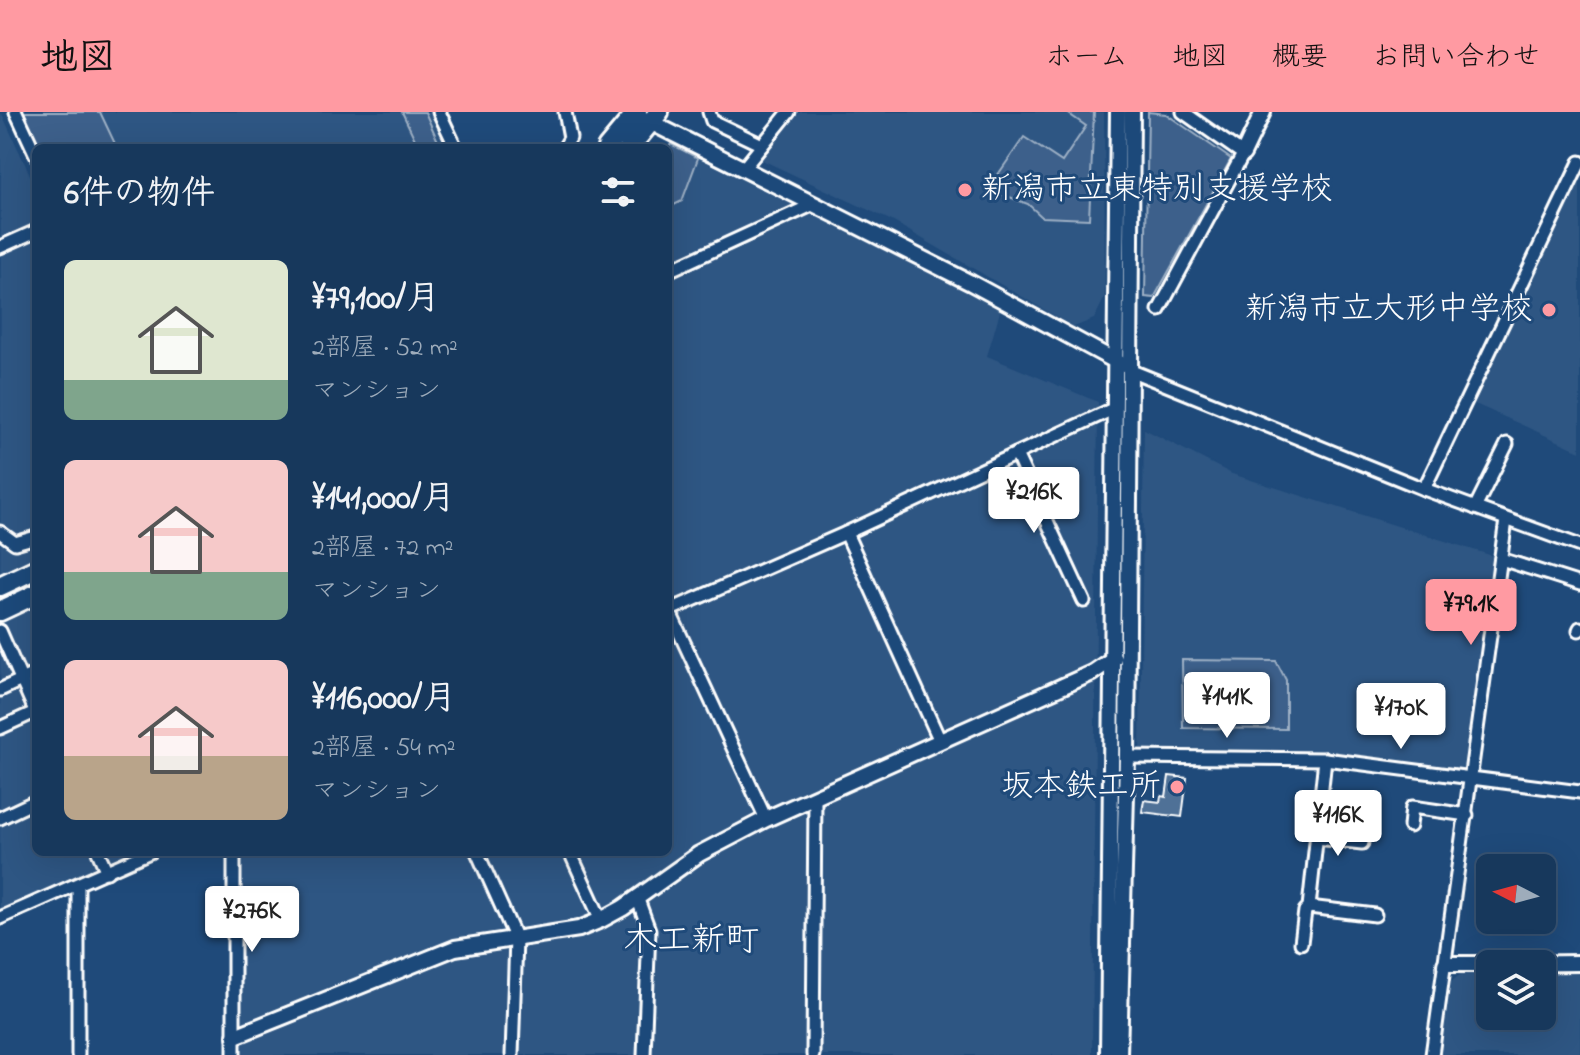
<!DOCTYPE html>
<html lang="ja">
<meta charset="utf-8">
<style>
body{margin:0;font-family:"Indie Flower","Klee One",sans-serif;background:#244365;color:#f1f3f6;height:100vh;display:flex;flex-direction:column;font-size:30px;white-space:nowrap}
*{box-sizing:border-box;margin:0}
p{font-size:26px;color:#9eacbb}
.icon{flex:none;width:44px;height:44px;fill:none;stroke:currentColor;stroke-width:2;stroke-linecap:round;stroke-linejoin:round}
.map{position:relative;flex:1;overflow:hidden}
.drawer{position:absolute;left:32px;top:32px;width:640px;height:712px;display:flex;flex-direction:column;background:#17385c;border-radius:12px;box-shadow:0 8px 32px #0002,0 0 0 2px #365272}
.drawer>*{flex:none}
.needle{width:52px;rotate:276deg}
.tools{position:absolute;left:1476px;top:742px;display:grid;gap:16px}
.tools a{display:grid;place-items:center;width:80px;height:80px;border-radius:12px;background:#17385c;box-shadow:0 8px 32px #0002,0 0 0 2px #365272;font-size:40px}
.price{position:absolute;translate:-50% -68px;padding:0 18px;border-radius:8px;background:#fff;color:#222;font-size:26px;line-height:52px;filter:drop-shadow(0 2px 4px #0008)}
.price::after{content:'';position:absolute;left:50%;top:48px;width:24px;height:18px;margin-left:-12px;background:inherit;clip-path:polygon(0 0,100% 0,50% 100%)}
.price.on{background:#ff9aa2;color:#111}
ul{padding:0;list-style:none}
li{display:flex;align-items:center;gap:24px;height:200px;padding:0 32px}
li span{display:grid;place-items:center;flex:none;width:224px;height:160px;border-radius:12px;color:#555}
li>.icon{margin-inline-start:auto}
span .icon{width:96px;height:96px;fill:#fffc;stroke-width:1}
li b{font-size:34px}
h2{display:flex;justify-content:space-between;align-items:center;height:96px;padding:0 32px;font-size:34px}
header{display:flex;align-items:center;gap:48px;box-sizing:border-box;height:112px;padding:0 40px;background:#ff9aa2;color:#111}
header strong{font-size:38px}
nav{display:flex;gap:44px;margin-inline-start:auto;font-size:28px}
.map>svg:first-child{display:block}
.built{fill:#2e5683}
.green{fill:#3c618b;stroke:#9eb0c5;stroke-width:2}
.building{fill:#507197;stroke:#fff;stroke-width:2}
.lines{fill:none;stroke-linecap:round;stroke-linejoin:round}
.minor-casing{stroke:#fff;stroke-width:17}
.tertiary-casing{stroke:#fff;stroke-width:20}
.trunk-casing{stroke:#fff;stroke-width:24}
.minor{stroke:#1f4a7a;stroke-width:11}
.tertiary{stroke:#1f4a7a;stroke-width:14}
.trunk{stroke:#1f4a7a;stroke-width:18}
.poi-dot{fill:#ff9aa2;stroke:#1f4a7a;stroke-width:3}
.labels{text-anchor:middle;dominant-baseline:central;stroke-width:6;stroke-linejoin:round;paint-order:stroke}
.poi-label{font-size:32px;fill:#fff;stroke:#1f4a7a;text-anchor:end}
.neighbourhood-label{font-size:34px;fill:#fff;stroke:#1f4a7a}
</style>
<header>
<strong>地図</strong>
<nav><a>ホーム</a><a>地図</a><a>概要</a><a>お問い合わせ</a></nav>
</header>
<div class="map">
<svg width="1580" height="943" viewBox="0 0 1580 943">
<rect width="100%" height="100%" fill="#1f4a7a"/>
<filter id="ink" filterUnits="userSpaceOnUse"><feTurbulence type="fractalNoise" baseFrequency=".0125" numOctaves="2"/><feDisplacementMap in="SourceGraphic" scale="16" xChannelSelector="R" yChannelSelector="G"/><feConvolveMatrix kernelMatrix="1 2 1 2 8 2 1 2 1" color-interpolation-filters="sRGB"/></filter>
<g filter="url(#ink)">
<g class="built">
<path d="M 1,0 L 36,76 L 36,740 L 132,740 L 0,799 Z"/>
<path d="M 21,0 L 430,0 L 447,36 L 37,36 Z"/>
<path d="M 800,0 L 1104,0 L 1105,185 L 1094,207 L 1074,215 L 892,109 L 760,47 Z"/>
<path d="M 698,46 L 1001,196 L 987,244 L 1098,290 L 1092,943 L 236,943 L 240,740 L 668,740 L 668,508 L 681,501 L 668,474 L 668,96 L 682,89 Z"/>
<path d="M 1580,66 L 1580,339 L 1473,291 Z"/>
<path d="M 1144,317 L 1232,362 L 1496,445 L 1469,662 L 1321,642 L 1140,639 Z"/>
<path d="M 1467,857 L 1490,857 L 1490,904 L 1542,904 L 1542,858 L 1580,859 L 1580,943 L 1440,943 L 1451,870 Z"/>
</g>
<g class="green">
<path d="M 21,0 L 100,0 L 117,36 L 37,36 Z"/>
<path d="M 402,0 L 425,0 L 441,36 L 419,36 Z"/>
<path d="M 1066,0 L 1094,0 L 1089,107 L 1042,105 L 1028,92 L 988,77 L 1024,25 L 1062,50 L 1086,14 Z"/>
<path d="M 1148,0 L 1166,2 L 1231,47 L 1154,186 L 1145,185 Z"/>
<path d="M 671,32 L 698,46 L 682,89 L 668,96 L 668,36 Z"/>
<path d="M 1182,548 L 1276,549 L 1286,568 L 1286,617 L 1183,616 Z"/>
</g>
<path class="building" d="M 1169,664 L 1187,666 L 1182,705 L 1142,700 L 1144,688 L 1160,690 L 1161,684 L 1166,685 Z"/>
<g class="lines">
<g class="minor-casing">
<g id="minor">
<path d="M 16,0 L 36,43"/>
<path d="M 439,0 L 456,36"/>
<path d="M 709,0 L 712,9 L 762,33"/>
<path d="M 564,36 L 570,26 L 565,0"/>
<path d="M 743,57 L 789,0"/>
<path d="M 0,135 L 36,119"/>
<path d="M 668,159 L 814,92"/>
<path d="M 1159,198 L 1243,42 L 1183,0"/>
<path d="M 1132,259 L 1424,377 L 1580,434"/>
<path d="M 1016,342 L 1084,489"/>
<path d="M 1424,377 L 1580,50"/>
<path d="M 1475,396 L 1507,332"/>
<path d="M 0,420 L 15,431 L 36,425"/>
<path d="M 846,421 L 940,629"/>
<path d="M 1501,447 L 1580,472"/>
<path d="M 668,496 L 766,707"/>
<path d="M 668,499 L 846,421 L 1113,297"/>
<path d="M 1579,518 L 1580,516"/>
<path d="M 0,519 L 36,601"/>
<path d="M 0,578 L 36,561"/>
<path d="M 0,616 L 35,600"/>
<path d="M 1127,645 L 1325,647 L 1580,680"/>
<path d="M 0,706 L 36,689"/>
<path d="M 1410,714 L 1412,695 L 1467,703"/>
<path d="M 1317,726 L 1362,731"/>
<path d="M 98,740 L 107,760"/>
<path d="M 477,740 L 516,827 L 512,943"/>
<path d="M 570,740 L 601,808"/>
<path d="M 78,774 L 78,943"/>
<path d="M 637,785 L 649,818 L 644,943"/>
<path d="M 1309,795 L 1375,803"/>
<path d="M 0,806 L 150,740"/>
<path d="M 1301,831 L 1305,799 L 1309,795 L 1325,647"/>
<path d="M 234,943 L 234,740"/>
<path d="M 813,943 L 815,685"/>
<path d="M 1432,943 L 1506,408"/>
</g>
</g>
<g class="tertiary-casing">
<g id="tertiary">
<path d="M 642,6 L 971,171 L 1121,252"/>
<path d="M 1243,42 L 1263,0"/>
<path d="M 1445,852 L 1490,852"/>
<path d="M 1504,852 L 1580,851"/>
<path d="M 235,924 L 455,836 L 579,817 L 601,808 L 623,796 L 699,742 L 766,707 L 1092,561 L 1114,546"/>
<path d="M 1108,943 L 1118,0"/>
<path d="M 1119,943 L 1127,645 L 1132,0"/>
</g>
</g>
<g class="trunk-casing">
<g id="trunk">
<path d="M 607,36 L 637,0"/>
<path d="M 629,36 L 659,0"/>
<path d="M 0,474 L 36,457"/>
<path d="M 0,499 L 36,482"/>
</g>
</g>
<use href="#minor" class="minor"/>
<use href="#tertiary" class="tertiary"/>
<use href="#trunk" class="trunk"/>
</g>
</g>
<g class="poi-dot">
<circle cx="965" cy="78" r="8"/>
<circle cx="1549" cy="198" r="8"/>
<circle cx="1177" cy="675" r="8"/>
</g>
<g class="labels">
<g class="poi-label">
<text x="981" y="78" text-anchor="start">新潟市立東特別支援学校</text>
<text x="1533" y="198">新潟市立大形中学校</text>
<text x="1161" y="675">坂本鉄工所</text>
</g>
<g class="neighbourhood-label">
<text x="691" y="830">木工新町</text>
</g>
</g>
</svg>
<div class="tools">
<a><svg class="needle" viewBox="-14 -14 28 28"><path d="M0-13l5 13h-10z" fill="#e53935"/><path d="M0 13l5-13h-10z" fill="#9eacbb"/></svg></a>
<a><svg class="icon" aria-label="layers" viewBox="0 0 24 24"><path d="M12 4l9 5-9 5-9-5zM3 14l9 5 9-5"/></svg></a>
</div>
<b class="price" style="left:1034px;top:423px">¥216K</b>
<b class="price on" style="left:1471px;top:535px">¥79.1K</b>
<b class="price" style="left:1227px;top:628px">¥141K</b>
<b class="price" style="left:1401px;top:639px">¥170K</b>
<b class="price" style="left:1338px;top:746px">¥116K</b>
<b class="price" style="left:252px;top:842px">¥276K</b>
<section class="drawer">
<h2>6件の物件<svg class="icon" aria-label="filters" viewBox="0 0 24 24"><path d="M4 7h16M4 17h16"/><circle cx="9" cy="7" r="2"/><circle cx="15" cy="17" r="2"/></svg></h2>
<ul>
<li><span style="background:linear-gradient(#dfe7d0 75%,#7fa58c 0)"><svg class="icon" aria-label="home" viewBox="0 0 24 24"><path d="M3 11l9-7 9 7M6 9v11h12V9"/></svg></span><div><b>¥79,100/月</b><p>2部屋 · 52 m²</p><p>マンション</p></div></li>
<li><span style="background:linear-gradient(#f6c9c9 70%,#7fa58c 0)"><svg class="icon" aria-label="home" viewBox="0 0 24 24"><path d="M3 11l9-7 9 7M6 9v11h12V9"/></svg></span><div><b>¥141,000/月</b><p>2部屋 · 72 m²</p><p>マンション</p></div></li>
<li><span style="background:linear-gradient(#f6c9c9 60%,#b9a48a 0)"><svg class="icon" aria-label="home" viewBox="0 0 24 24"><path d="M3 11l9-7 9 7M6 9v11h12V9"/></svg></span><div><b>¥116,000/月</b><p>2部屋 · 54 m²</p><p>マンション</p></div></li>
</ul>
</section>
</div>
